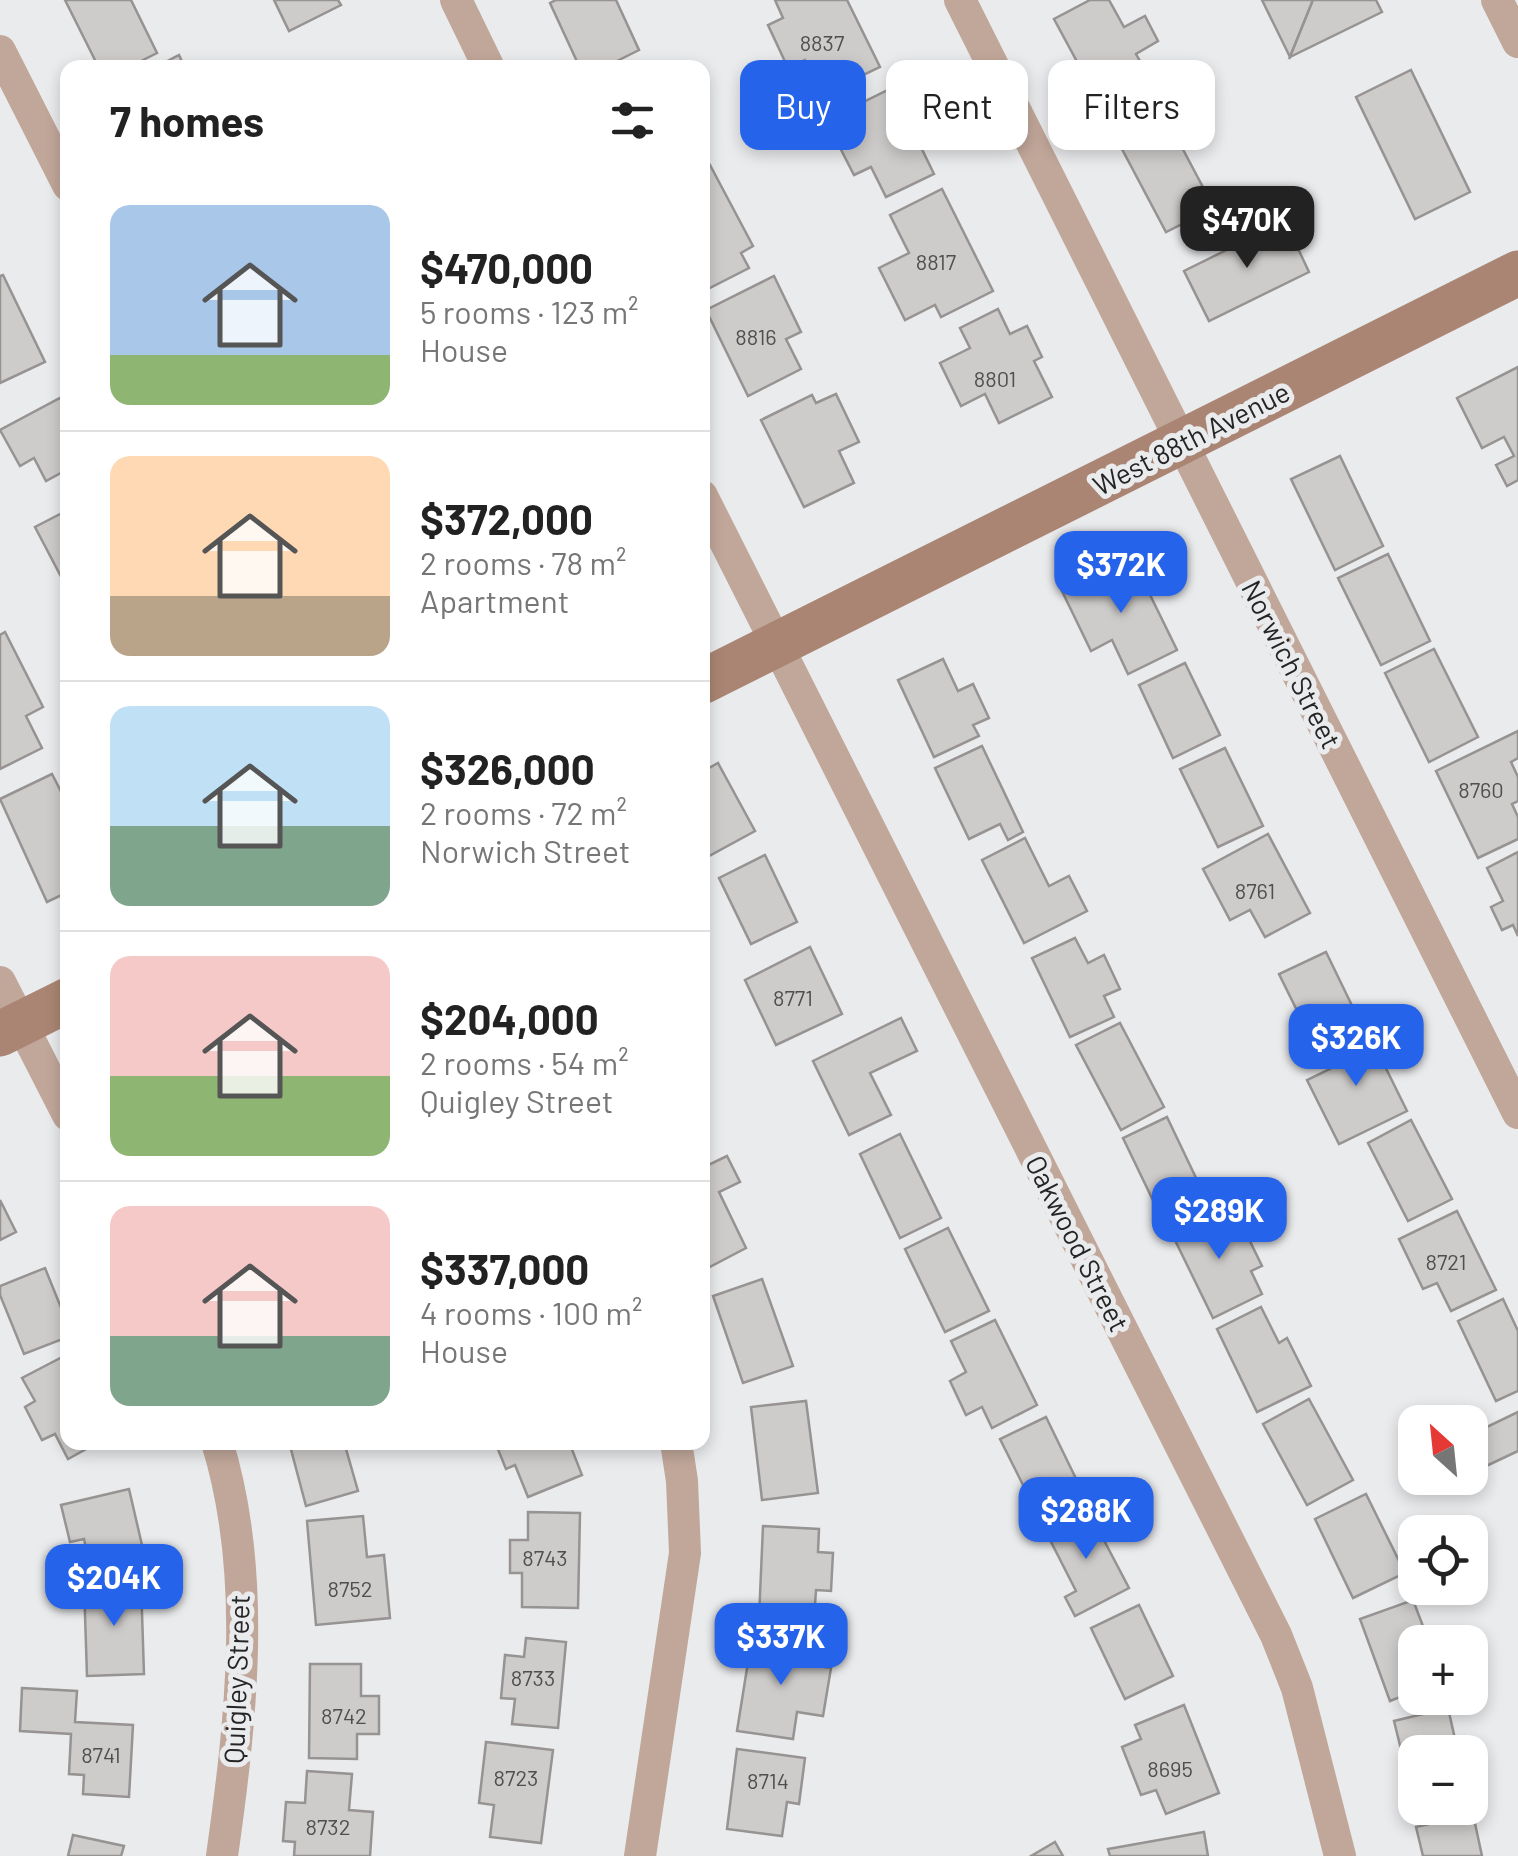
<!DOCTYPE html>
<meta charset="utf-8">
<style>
body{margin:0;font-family:Barlow,sans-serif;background:#f6f6f6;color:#222;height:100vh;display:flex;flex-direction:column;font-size:38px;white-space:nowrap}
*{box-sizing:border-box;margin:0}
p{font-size:32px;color:#767676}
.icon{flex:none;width:55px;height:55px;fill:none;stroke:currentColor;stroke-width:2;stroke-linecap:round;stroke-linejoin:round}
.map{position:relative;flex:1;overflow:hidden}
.side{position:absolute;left:60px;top:60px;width:650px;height:1390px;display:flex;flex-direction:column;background:#fff;border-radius:20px;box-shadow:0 5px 15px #0003}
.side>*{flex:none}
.top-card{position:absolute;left:740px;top:60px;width:628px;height:90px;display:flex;gap:20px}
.needle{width:65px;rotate:333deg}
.buttons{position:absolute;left:1398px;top:1405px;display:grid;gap:20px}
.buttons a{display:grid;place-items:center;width:90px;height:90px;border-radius:20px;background:#fff;box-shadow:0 5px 15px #0003;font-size:50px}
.price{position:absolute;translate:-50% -85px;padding:0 22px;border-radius:20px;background:#2563eb;color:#fff;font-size:32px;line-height:65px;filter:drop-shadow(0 2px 5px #0008)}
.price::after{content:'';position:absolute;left:50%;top:60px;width:30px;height:22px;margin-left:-15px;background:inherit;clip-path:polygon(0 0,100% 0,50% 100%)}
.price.current{background:#222;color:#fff}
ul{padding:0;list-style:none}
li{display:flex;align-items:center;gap:30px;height:250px;padding:0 50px}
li+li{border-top:2px solid #e0e0e0}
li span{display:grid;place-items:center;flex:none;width:280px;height:200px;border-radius:20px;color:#555}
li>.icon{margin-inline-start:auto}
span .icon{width:120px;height:120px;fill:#fffc;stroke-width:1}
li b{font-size:42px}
h2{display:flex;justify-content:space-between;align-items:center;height:120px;padding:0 50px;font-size:42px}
.tag{padding:0 35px;border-radius:20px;background:#fff;box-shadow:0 5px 15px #0003;font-size:35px;line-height:90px}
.tag.current{background:#2563eb;color:#fff}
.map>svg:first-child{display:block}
.building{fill:#ceccca;stroke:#969392;stroke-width:2.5}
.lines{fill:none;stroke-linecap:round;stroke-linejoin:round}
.street{stroke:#c1a79a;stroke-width:32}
.secondary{stroke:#ab8573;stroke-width:45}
.labels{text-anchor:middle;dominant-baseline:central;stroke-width:10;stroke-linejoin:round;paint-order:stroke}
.number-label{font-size:22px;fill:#4f4f4f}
.street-label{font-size:28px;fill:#252526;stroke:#eaebed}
</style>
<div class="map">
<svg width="1518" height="1856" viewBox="0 0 1518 1856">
<rect width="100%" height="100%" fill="#eaebed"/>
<g class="building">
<path d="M 65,0 L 131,0 L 157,53 L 127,68 L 99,68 Z"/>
<path d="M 274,0 L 338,0 L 341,5 L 289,31 Z"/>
<path d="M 556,0 L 616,0 L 639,50 L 603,68 L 580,68 L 550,3 Z"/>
<path d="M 775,0 L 847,0 L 880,67 L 822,95 L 805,60 L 788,68 L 768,25 L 783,18 Z"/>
<path d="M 1090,0 L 1109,0 L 1124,27 L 1145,16 L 1158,41 L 1136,54 L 1150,79 L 1101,106 L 1054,19 Z"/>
<path d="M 1262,0 L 1313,0 L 1290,57 Z"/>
<path d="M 1313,0 L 1376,0 L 1382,12 L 1290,57 Z"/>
<path d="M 179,55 L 185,68 L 154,68 Z"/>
<path d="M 1411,70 L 1470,192 L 1415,219 L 1356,97 Z"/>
<path d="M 892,88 L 934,174 L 886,197 L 871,167 L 854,175 L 832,132 L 849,123 L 843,112 Z"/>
<path d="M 1161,108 L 1214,208 L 1166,232 L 1114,134 Z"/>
<path d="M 710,165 L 753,246 L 741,253 L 749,268 L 702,292 L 702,169 Z"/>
<path d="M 942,189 L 993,291 L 941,317 L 935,305 L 905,320 L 879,268 L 909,253 L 890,215 Z"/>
<path d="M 1285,221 L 1309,272 L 1209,321 L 1184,271 Z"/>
<path d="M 3,275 L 45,362 L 0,383 L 0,276 Z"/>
<path d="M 774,276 L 801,332 L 786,339 L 801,369 L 748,396 L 706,310 Z"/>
<path d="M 998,309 L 1010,334 L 1027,326 L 1042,357 L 1034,361 L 1052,397 L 999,423 L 985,394 L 961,406 L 940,363 L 970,348 L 960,328 Z"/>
<path d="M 1518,367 L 1518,480 L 1507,486 L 1496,465 L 1514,456 L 1504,437 L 1482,448 L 1457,398 Z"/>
<path d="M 836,394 L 859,442 L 839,451 L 854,483 L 804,507 L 761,420 L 812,395 L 816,403 Z"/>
<path d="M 60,398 L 68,411 L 68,469 L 46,481 L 34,458 L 20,466 L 0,430 Z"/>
<path d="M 1340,456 L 1383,546 L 1335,570 L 1291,479 Z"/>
<path d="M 68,510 L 68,590 L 35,527 Z"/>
<path d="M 1388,554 L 1430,641 L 1381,665 L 1338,578 Z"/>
<path d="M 1132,558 L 1177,650 L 1128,674 L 1112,640 L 1091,651 L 1062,591 Z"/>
<path d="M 5,632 L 43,707 L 26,716 L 42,748 L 0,769 L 0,635 Z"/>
<path d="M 1434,649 L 1478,737 L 1429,762 L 1385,673 Z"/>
<path d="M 943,659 L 958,691 L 973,684 L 989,718 L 973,725 L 979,736 L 934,757 L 898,680 Z"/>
<path d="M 1185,663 L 1220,735 L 1173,758 L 1139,685 Z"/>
<path d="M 1518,731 L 1518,758 L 1511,762 L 1518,777 L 1518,801 L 1512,804 L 1518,817 L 1518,839 L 1478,858 L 1436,771 Z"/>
<path d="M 982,746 L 1023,832 L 1008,840 L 1000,824 L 969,839 L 935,768 Z"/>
<path d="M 1225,748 L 1263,826 L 1218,847 L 1180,769 Z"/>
<path d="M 718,763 L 755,831 L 709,856 L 702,844 L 702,772 Z"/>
<path d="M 52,774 L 68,805 L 68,892 L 47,902 L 0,799 Z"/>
<path d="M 1268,834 L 1310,913 L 1265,937 L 1250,910 L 1230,920 L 1203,869 Z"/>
<path d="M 1025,838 L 1049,886 L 1069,876 L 1087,911 L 1024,943 L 982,860 Z"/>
<path d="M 1518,852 L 1518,936 L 1513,925 L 1502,930 L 1491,907 L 1503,901 L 1487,868 Z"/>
<path d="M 765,855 L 797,922 L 751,944 L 719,878 Z"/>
<path d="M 1075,938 L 1088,963 L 1104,955 L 1120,989 L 1104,996 L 1114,1017 L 1070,1037 L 1032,958 Z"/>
<path d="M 810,947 L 842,1014 L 776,1045 L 745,980 Z"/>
<path d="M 1326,952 L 1359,1020 L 1313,1043 L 1279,974 Z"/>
<path d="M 901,1018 L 917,1051 L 870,1073 L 891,1115 L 849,1135 L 813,1061 Z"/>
<path d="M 1120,1023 L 1164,1107 L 1121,1130 L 1076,1045 Z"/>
<path d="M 1367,1030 L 1407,1111 L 1339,1144 L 1307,1080 L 1330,1069 L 1322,1052 Z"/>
<path d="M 1167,1117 L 1206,1199 L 1162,1219 L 1123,1138 Z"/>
<path d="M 1411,1120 L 1452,1199 L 1408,1221 L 1368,1143 Z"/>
<path d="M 900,1134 L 941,1218 L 900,1238 L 860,1154 Z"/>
<path d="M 727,1156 L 740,1182 L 719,1192 L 746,1248 L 702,1271 L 702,1168 Z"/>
<path d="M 0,1200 L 16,1232 L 0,1240 Z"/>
<path d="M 1215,1211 L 1225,1230 L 1241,1223 L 1262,1266 L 1251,1271 L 1262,1294 L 1213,1318 L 1171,1232 Z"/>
<path d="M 1457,1211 L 1496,1290 L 1451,1311 L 1437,1283 L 1423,1289 L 1399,1239 Z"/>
<path d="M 948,1228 L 989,1311 L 945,1332 L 905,1249 Z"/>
<path d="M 45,1268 L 68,1325 L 68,1337 L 24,1354 L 0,1295 L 0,1286 Z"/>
<path d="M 762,1279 L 793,1366 L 743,1383 L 713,1296 Z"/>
<path d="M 1503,1299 L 1518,1331 L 1518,1391 L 1496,1401 L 1458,1321 Z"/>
<path d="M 1261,1307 L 1279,1343 L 1287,1338 L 1311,1386 L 1257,1412 L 1217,1329 Z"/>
<path d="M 995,1320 L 1037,1405 L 992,1428 L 982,1407 L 966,1415 L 950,1381 L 966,1372 L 951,1341 Z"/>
<path d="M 68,1354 L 68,1442 L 99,1442 L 68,1459 L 55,1434 L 42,1440 L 25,1407 L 35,1401 L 22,1378 Z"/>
<path d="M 1309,1399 L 1353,1480 L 1307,1505 L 1263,1424 Z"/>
<path d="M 806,1401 L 818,1493 L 762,1500 L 751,1407 Z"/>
<path d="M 1518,1412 L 1518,1451 L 1482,1468 L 1470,1442 L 1470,1435 Z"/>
<path d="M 1046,1417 L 1080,1487 L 1035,1509 L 1000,1439 Z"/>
<path d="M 289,1442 L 344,1442 L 358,1491 L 306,1506 Z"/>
<path d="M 495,1442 L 569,1442 L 582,1475 L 528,1497 L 515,1465 L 506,1469 Z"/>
<path d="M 129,1489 L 145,1558 L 91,1571 L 84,1539 L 70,1542 L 61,1505 Z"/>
<path d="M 1366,1494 L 1405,1573 L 1353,1598 L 1315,1519 Z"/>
<path d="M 1087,1508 L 1129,1588 L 1075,1616 L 1065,1597 L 1076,1591 L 1045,1530 Z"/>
<path d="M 528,1512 L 580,1513 L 578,1608 L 522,1607 L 522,1573 L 510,1573 L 510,1540 L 528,1540 Z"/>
<path d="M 363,1516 L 367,1557 L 384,1555 L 390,1618 L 316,1625 L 307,1521 Z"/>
<path d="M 763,1526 L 819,1529 L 818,1552 L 833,1553 L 831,1591 L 816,1590 L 814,1620 L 759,1618 Z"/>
<path d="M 141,1582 L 144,1674 L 87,1676 L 84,1584 Z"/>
<path d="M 1413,1600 L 1429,1642 L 1415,1642 L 1415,1691 L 1390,1701 L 1360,1619 Z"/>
<path d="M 1139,1605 L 1173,1676 L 1125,1699 L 1091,1628 Z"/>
<path d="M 752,1637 L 814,1647 L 811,1665 L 831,1668 L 823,1716 L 797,1712 L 793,1739 L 737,1731 Z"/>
<path d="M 526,1638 L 566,1642 L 558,1728 L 512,1724 L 515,1699 L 501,1698 L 505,1655 L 524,1657 Z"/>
<path d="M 310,1664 L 361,1664 L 361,1696 L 379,1696 L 379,1734 L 357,1734 L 357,1759 L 309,1758 Z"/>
<path d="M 22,1688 L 77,1691 L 75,1722 L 133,1725 L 129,1797 L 83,1794 L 84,1775 L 69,1774 L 71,1734 L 20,1731 Z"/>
<path d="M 1184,1705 L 1219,1793 L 1166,1814 L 1156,1790 L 1141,1795 L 1122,1747 L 1141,1739 L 1135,1725 Z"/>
<path d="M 1448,1708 L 1458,1752 L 1415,1752 L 1415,1806 L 1394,1721 Z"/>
<path d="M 486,1742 L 553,1750 L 541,1843 L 490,1837 L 494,1805 L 479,1803 Z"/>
<path d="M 737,1749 L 805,1758 L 799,1804 L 787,1802 L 782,1836 L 727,1829 Z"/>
<path d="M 307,1771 L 352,1774 L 349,1810 L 373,1812 L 370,1856 L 294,1856 L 295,1842 L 283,1841 L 286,1802 L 305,1803 Z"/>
<path d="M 1473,1814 L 1482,1856 L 1423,1856 L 1416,1827 Z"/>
<path d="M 1204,1832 L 1208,1856 L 1110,1856 L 1108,1849 Z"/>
<path d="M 73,1835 L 124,1846 L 121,1856 L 68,1856 Z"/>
<path d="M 1055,1842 L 1063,1856 L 1031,1856 Z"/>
</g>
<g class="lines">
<g class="street">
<path d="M 456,0 L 489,68"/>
<path d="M 960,0 L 1518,1113"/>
<path d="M 1497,0 L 1518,42"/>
<path d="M 0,51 L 68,185"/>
<path d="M 702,496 L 1276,1635 L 1297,1688 L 1340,1856"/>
<path d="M 0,982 L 68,1115"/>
<path d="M 217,1442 C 258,1575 241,1721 222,1856"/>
<path d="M 640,1856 L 685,1553 L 682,1481 L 676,1442"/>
</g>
<g class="secondary">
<path d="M 702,682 L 1518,273"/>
<path d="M 0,1034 L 68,1000"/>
</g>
</g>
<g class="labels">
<g class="number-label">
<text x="822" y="42">8837</text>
<text x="936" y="261">8817</text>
<text x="756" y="336">8816</text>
<text x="995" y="378">8801</text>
<text x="1481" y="789">8760</text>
<text x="1255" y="890">8761</text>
<text x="793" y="997">8771</text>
<text x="1446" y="1261">8721</text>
<text x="545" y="1557">8743</text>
<text x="350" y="1588">8752</text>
<text x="533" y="1677">8733</text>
<text x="344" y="1715">8742</text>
<text x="101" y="1754">8741</text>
<text x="1170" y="1768">8695</text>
<text x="516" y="1777">8723</text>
<text x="768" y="1780">8714</text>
<text x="328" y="1826">8732</text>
</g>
<g class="street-label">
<text transform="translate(1191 438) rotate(-27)">West 88th Avenue</text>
<text transform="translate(1292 664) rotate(63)">Norwich Street</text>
<text transform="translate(1078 1243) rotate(63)">Oakwood Street</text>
<text transform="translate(236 1679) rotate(-88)">Quigley Street</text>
</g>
</g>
</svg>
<div class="buttons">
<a><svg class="needle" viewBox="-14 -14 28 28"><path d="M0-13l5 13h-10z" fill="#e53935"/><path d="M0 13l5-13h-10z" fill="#767676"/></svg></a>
<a><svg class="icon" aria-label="locate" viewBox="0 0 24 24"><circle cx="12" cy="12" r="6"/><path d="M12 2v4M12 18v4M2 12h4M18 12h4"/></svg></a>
<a>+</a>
<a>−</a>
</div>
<b class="price current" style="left:1247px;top:271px">$470K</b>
<b class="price" style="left:1121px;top:616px">$372K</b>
<b class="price" style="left:1356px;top:1089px">$326K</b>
<b class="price" style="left:1219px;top:1262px">$289K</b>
<b class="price" style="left:1086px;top:1562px">$288K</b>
<b class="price" style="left:114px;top:1629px">$204K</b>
<b class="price" style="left:781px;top:1688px">$337K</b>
<div class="top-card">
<a class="tag current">Buy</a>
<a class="tag">Rent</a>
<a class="tag">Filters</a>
</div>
<section class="side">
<h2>7 homes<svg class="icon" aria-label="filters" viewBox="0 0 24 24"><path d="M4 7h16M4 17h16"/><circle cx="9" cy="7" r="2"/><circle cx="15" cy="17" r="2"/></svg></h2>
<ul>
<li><span style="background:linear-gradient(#a9c7e8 75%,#8fb573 0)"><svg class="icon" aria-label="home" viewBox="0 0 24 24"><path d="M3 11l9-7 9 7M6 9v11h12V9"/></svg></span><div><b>$470,000</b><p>5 rooms · 123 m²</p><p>House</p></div></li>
<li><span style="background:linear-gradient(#ffd9b3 70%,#b9a48a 0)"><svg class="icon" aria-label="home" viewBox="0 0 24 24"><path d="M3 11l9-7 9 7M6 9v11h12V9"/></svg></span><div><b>$372,000</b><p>2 rooms · 78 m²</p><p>Apartment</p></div></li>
<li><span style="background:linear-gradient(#bfe0f5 60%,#7fa58c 0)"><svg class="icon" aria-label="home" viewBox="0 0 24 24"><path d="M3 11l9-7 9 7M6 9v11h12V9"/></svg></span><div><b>$326,000</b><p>2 rooms · 72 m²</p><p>Norwich Street</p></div></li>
<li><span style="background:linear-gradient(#f6c9c9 60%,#8fb573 0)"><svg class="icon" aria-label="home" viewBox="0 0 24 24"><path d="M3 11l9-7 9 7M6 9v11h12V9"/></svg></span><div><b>$204,000</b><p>2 rooms · 54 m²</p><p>Quigley Street</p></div></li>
<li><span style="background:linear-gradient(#f6c9c9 65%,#7fa58c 0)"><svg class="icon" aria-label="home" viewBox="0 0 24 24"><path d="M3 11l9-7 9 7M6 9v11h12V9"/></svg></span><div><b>$337,000</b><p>4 rooms · 100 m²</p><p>House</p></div></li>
</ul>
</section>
</div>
